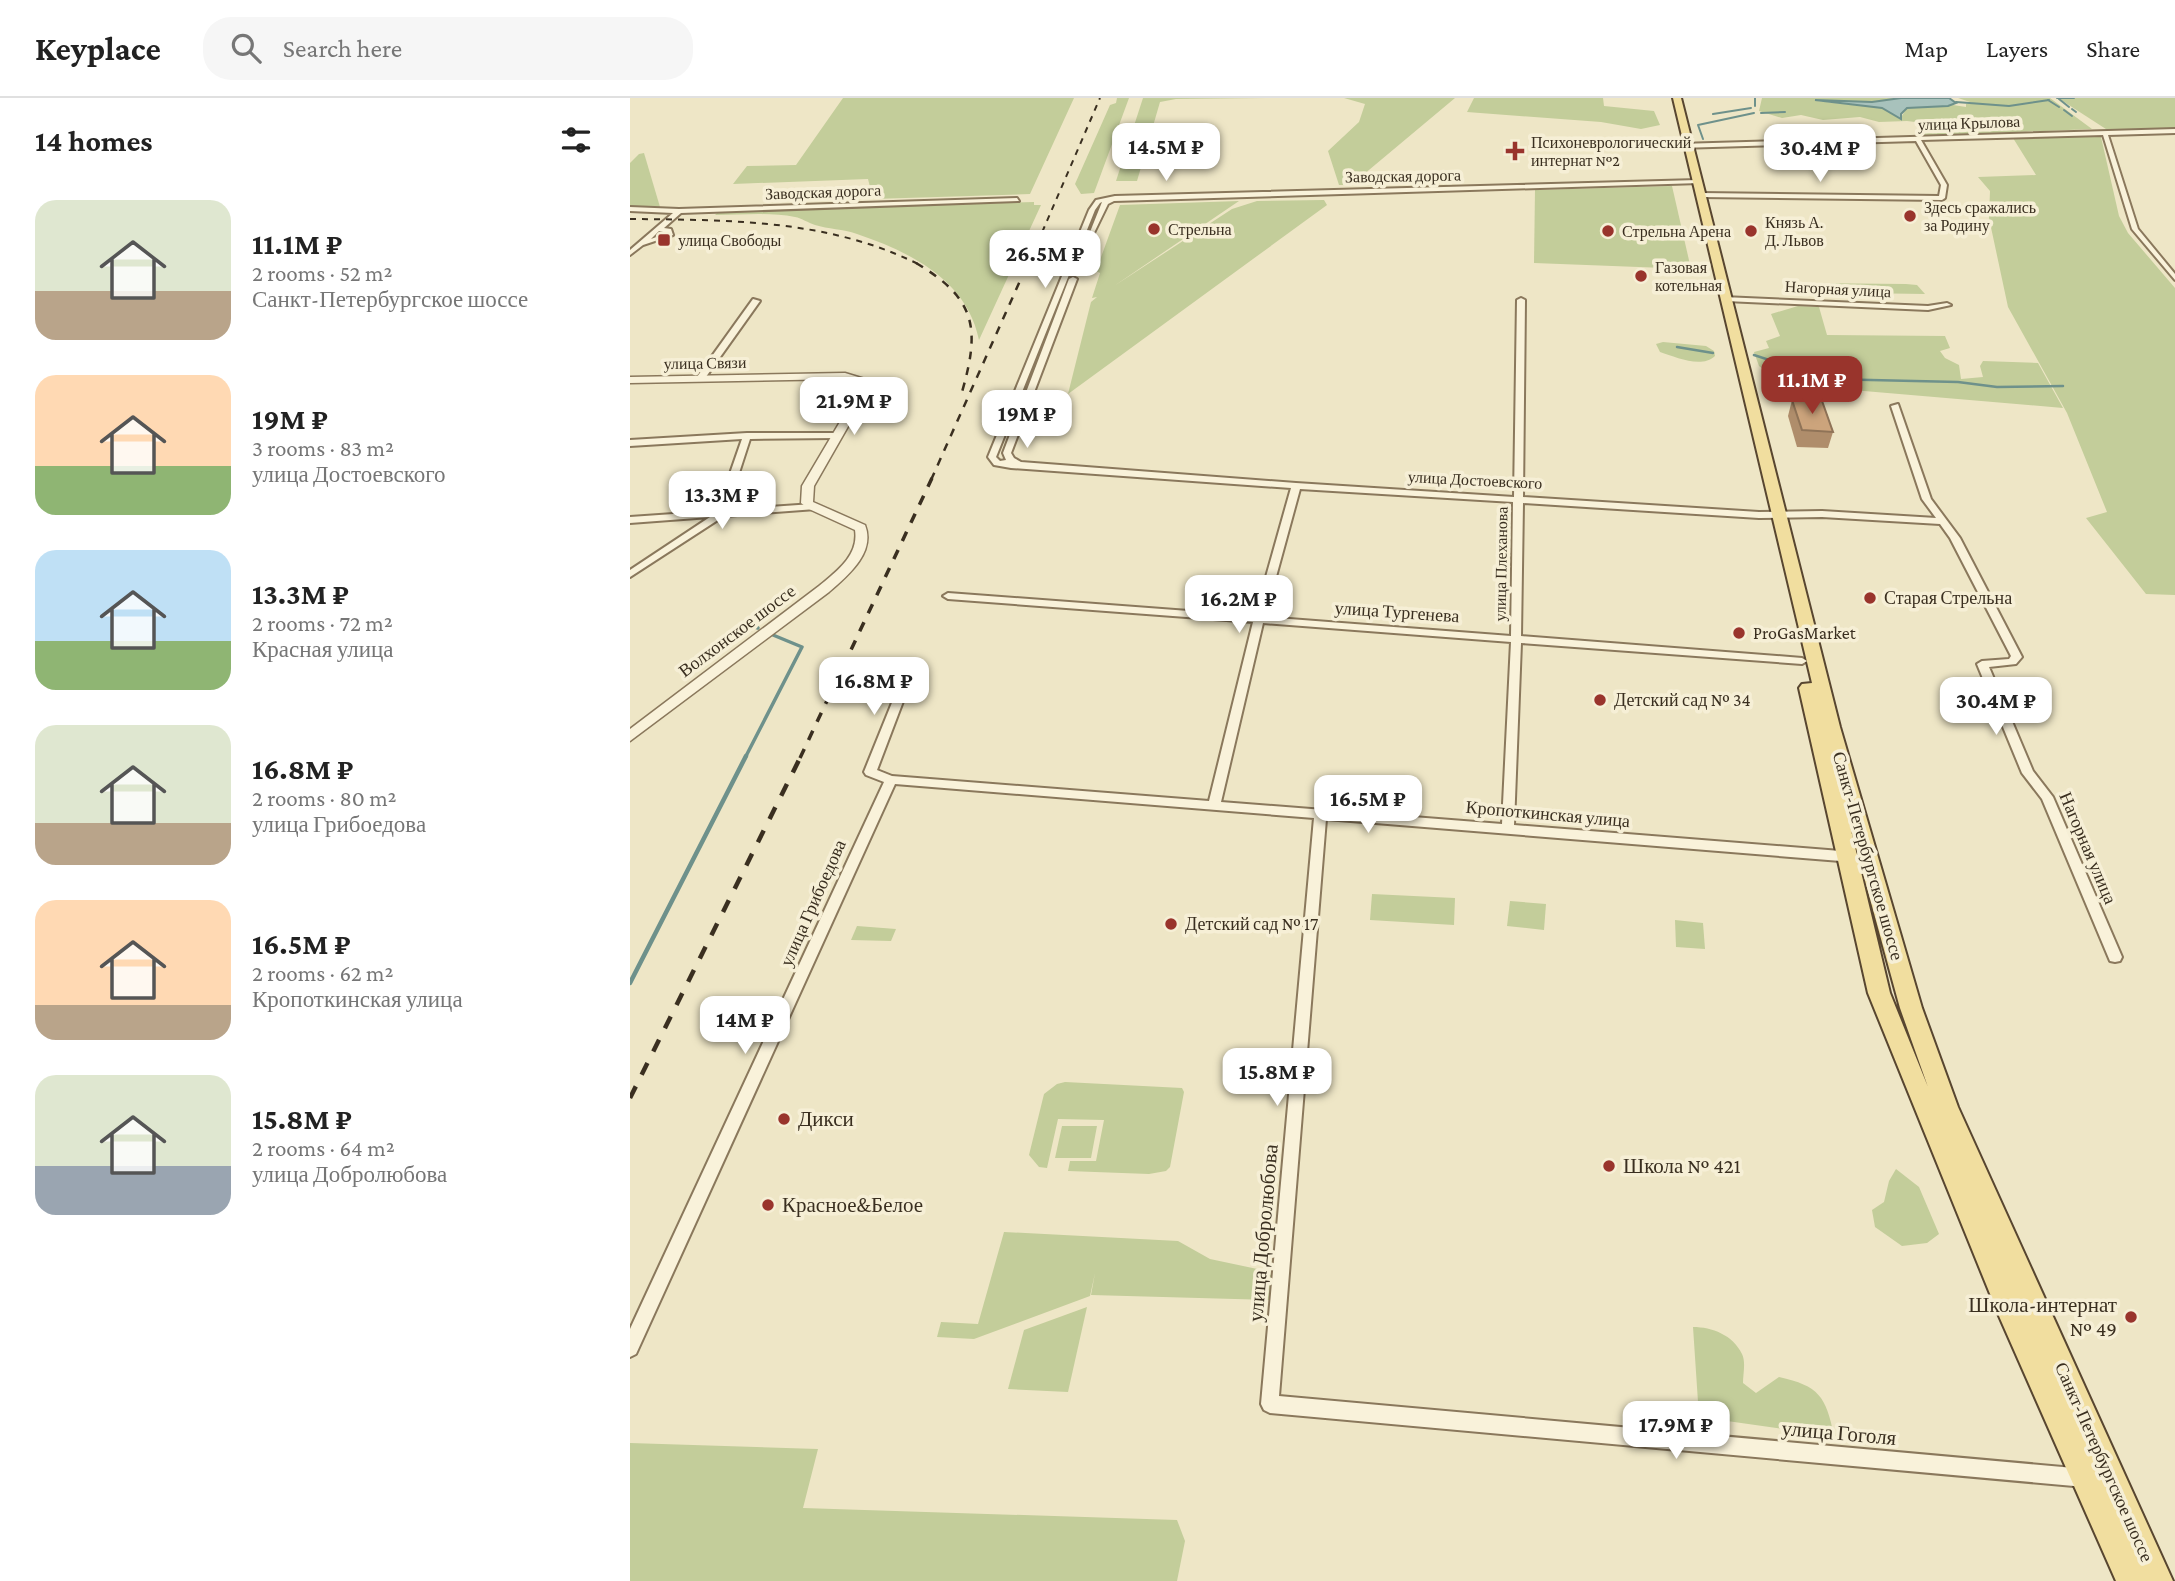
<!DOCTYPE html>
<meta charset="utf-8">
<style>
body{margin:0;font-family:"Crimson Pro",serif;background:#f6f6f6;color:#222;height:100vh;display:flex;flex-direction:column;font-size:26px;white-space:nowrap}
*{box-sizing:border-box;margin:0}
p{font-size:23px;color:#767676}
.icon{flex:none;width:38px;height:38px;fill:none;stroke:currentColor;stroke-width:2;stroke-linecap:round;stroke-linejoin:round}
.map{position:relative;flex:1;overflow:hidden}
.side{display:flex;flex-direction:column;background:#fff;width:630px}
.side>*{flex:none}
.price{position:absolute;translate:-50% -60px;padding:0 16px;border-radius:14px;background:#fff;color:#222;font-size:23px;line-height:46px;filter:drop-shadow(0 2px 4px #0008)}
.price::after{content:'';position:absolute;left:50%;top:42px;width:21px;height:16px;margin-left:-10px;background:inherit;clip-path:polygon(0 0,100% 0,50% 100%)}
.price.selected{background:#99342c;color:#fff}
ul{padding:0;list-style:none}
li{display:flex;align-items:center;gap:21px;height:175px;padding:0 35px}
li span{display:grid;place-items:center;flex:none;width:196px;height:140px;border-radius:21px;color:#555}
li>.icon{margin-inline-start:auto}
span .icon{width:84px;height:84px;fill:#fffc;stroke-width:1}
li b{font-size:30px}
h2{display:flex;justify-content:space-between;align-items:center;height:84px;padding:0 35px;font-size:30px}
header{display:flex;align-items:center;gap:42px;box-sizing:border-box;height:98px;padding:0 35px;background:#fff;border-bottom:2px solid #e0e0e0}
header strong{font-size:33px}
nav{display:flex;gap:38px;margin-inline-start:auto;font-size:24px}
.search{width:490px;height:63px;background:#f6f6f6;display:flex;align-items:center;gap:18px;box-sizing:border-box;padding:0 24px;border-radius:28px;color:#767676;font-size:26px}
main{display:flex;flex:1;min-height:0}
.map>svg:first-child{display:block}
.green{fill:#c3cd9a}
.water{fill:#a8c2bc;stroke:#6e918b;stroke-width:2}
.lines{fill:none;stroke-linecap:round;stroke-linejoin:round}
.stream-far3{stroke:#6e918b;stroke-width:2}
.stream-far2{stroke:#6e918b;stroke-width:2.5}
.stream-far1{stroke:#6e918b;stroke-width:3.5}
.stream{stroke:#6e918b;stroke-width:4.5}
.minor-casing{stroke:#8a785c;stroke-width:4}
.tertiary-casing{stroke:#8a785c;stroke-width:3}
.primary-casing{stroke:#584630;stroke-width:4}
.minor{fill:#f9f2da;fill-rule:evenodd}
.tertiary{fill:#f9f2da;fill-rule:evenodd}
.primary{fill:#f1de9f;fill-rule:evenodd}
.rail-far3{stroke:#3a2f20;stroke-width:2;stroke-dasharray:6 6;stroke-linecap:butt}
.rail-far2{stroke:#3a2f20;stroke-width:2.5;stroke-dasharray:8 8;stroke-linecap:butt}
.rail-far1{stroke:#3a2f20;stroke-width:3.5;stroke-dasharray:10 10;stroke-linecap:butt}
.rail{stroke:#3a2f20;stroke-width:4.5;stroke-dasharray:13 13;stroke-linecap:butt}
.wall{fill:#af8d6b}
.building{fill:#cca47c;stroke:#8f7357;stroke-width:2}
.poi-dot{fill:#99342c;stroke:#f6efd6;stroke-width:2.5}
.labels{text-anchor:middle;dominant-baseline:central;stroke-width:7;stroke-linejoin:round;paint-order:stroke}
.far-street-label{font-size:16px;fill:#3a2f20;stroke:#f6efd6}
.far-poi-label{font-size:16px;fill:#3a2f20;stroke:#f6efd6;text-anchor:start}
.poi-label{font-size:18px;fill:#3a2f20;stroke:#f6efd6;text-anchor:start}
.street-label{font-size:18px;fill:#3a2f20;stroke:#f6efd6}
.near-poi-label{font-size:21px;fill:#3a2f20;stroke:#f6efd6;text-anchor:start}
.near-street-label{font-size:21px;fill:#3a2f20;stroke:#f6efd6}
</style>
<header>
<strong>Keyplace</strong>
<div class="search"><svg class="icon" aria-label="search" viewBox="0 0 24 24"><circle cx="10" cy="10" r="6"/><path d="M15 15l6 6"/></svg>Search here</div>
<nav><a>Map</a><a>Layers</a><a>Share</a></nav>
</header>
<main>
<section class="side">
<h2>14 homes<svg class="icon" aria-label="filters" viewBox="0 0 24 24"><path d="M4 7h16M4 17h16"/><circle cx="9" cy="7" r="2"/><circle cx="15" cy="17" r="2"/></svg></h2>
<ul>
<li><span style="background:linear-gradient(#dfe7d0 65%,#b9a48a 0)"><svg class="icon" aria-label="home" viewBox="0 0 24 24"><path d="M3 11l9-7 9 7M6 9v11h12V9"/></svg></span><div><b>11.1M ₽</b><p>2 rooms · 52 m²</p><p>Санкт-Петербургское шоссе</p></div></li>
<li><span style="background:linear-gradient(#ffd9b3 65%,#8fb573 0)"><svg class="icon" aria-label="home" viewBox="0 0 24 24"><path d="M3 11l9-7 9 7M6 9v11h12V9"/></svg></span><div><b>19M ₽</b><p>3 rooms · 83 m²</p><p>улица Достоевского</p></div></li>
<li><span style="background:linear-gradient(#bfe0f5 65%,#8fb573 0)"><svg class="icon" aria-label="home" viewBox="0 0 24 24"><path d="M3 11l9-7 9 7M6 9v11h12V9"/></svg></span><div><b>13.3M ₽</b><p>2 rooms · 72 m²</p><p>Красная улица</p></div></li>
<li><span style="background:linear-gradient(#dfe7d0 70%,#b9a48a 0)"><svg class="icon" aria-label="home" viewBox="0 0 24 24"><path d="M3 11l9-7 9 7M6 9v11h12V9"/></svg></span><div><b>16.8M ₽</b><p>2 rooms · 80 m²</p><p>улица Грибоедова</p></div></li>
<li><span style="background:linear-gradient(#ffd9b3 75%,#b9a48a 0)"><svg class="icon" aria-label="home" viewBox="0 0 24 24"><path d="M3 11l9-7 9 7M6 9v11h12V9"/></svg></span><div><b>16.5M ₽</b><p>2 rooms · 62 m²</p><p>Кропоткинская улица</p></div></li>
<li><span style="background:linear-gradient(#dfe7d0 65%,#9aa5b1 0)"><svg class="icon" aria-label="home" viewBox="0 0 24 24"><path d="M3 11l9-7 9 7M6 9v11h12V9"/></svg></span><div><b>15.8M ₽</b><p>2 rooms · 64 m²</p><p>улица Добролюбова</p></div></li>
</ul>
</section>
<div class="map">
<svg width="1545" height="1483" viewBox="0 0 1545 1483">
<rect width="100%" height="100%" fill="#eee6c6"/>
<g class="green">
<path d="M 213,0 L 444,0 L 400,96 L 243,101 L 238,81 L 103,86 L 117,68 L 166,67 Z"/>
<path d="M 487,0 L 499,0 L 464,95 L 451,96 L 445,86 L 480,7 L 486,5 Z"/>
<path d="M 513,0 L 636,0 L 546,1 L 530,4 L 507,83 L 486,83 Z"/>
<path d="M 714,0 L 825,0 L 721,87 L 709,87 L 698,53 L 729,24 L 735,6 Z"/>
<path d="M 844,0 L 973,0 L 974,8 L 1024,13 L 1030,27 L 1011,31 L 971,24 L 837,14 Z"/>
<path d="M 1132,0 L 1271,0 L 1257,4 L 1187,3 L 1252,10 L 1270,21 L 1277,10 L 1323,7 L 1336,9 L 1336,6 L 1346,6 L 1328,0 L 1420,0 L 1462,31 L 1290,38 L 1286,35 L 1296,33 L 1285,24 L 1277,23 L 1249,24 L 1230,19 L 1193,22 L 1171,17 L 1152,20 L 1129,13 Z"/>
<path d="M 1428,0 L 1545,0 L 1545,31 L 1479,33 Z"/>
<path d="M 1462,38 L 1471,39 L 1489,118 L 1498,135 L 1545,190 L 1545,497 L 1516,496 L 1456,420 L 1477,414 L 1437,315 L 1378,209 L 1359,120 L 1360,93 L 1348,79 L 1406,77 L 1383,40 Z"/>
<path d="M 14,55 L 30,109 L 0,108 L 0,65 L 9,56 Z"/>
<path d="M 1042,88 L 1061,171 L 904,165 L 905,92 Z"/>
<path d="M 694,102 L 697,107 L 438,296 L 461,204 L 467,199 L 462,200 L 470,175 L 466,173 L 490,107 L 609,103 L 484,188 L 602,111 L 627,103 Z"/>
<path d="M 404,104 L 404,107 L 411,107 L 349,242 C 337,182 280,154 227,136 C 213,131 198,131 185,127 C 178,125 172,120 165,119 C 139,114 111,117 85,117 L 88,114 Z"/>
<path d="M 1171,185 L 1276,186 L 1287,187 L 1295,196 L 1158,194 L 1161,186 Z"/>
<path d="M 1168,208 L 1189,209 L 1197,237 L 1315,238 L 1320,250 L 1310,253 L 1315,260 L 1329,267 L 1331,281 L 1353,279 L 1350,268 L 1353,263 L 1408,265 L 1433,310 L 1187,289 L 1137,274 L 1129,268 L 1124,254 L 1139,250 L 1136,243 L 1150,238 L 1141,216 Z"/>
<path d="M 1033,244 L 1076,248 L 1084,253 L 1085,258 C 1071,271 1046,259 1030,254 L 1026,246 Z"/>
<path d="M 742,796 L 825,800 L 824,827 L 740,822 Z"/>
<path d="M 880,803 L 916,806 L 914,832 L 877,828 Z"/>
<path d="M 1045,822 L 1073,825 L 1075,851 L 1046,849 Z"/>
<path d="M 227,828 L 266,831 L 261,843 L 221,842 Z"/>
<path d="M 435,984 L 552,990 L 554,994 L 540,1069 L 536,1073 L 519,1076 L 438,1073 L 440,1063 L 466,1063 L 474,1022 L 428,1021 L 417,1070 L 409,1069 L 399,1057 L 414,996 L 427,986 Z"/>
<path d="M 432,1028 L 467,1028 L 461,1060 L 425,1060 Z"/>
<path d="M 1266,1071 L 1289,1089 L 1309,1136 L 1297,1145 L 1272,1148 L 1245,1129 L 1242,1112 L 1254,1104 L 1259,1083 Z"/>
<path d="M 374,1134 L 548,1143 L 580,1161 L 632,1172 L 644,1179 L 641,1202 L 461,1197 L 465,1175 L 460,1198 L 344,1241 L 307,1239 L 311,1224 L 348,1226 Z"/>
<path d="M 457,1209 L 438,1294 L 378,1291 L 394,1232 Z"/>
<path d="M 1063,1229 C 1082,1229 1103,1237 1112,1256 C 1116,1264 1113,1276 1113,1285 L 1126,1295 L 1149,1279 C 1189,1288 1196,1298 1204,1338 L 1083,1321 L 1071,1313 L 1068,1304 Z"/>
<path d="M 0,1345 L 188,1351 L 173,1410 L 547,1422 L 555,1443 L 547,1483 L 0,1483 Z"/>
</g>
<path class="water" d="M 1271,0 L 1319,0 L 1326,5 L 1318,8 L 1277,10 L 1271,16 L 1271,21 L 1252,10 L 1185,2 L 1242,4 Z"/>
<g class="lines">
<g class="stream-far3">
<path d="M 1125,0 L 1125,8"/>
<path d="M 1427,0 L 1444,0"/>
<path d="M 1429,1 L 1439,9"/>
<path d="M 1418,2 L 1429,9"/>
<path d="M 1326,4 L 1379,8 L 1419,2"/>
<path d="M 1442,11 L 1446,14"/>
<path d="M 1434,12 L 1442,18"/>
<path d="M 1131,15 L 1155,14"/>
<path d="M 1083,16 L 1121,10"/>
<path d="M 1476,33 L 1545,31"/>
<path d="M 1073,41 L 1068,27 L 1124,15"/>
</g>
<g class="stream-far2">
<path d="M 1047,249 L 1083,255"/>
<path d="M 1124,257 L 1197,281 L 1328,284 L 1367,289 L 1433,288"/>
</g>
<g class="stream-far1">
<path d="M 112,525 L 128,530"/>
<path d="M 115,660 L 172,549 L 143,537"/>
</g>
<path class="stream" d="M 0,885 L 116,658"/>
<g class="minor-casing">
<g id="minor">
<path d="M 1545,31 L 1545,35 L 1478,37 L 1508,131 L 1545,176 L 1545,182 L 1502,131 L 1473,37 L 1291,42 L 1317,87 L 1315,100 L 1312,102 L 1071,99 L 1068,97 L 1071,95 L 1309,98 L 1311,87 L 1286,43 L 1049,50 L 1046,48 L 1049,46 Z"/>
<path d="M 1068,82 L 1070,85 L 484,103 L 478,106 L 462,139 L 458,139 L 472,104 L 470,105 L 465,112 L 366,359 L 370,363 L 376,362 L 373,355 L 439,181 L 443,179 L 447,181 L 381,355 L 384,360 L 391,364 L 666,385 L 884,399 L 887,202 L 891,200 L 895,202 L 893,399 L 1129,414 L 1192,413 L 1306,420 L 1292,401 L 1261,308 L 1268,306 L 1301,401 L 1330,440 L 1392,559 L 1386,566 L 1359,569 L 1403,673 L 1423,699 L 1492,859 L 1490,863 L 1485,864 L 1480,863 L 1412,701 L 1392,675 L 1347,566 L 1352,563 L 1379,561 L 1381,558 L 1320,440 L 1310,426 L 1192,419 L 1129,420 L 893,405 L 891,538 L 1172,560 L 1177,563 L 1172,566 L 891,545 L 884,727 L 1223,754 L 1227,756 L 1229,759 L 1227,762 L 1223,764 L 696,721 L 649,1298 L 1455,1371 L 1461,1374 L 1464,1380 L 1461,1386 L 1455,1389 L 640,1315 L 634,1312 L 631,1306 L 684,720 L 265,686 L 6,1256 L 0,1259 L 0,1231 L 254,684 L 236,677 L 234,674 L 274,575 L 278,574 L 283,577 L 247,672 L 262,678 L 579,703 L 623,524 L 318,501 L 313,498 L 318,495 L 625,518 L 661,390 L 381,370 L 364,367 L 358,359 L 459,112 L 466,102 L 485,98 ZM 670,391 L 883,404 L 881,538 L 635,519 ZM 633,525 L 881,544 L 872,726 L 591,704 Z"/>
<path d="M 387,100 L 389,103 L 51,115 L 34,130 L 41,131 L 43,137 L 13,147 L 0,157 L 0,152 L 43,115 L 0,113 L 0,109 L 49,111 ZM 29,133 L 37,135 L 21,141 Z"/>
<path d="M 1093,199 L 1298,208 L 1317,205 L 1321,207 L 1298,212 L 1096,203 L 1093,203 Z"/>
<path d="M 123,201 L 130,203 L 73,283 L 67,283 L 67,279 Z"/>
<path d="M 117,335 L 209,335 L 210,337 L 206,340 L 120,341 L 97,412 L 183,406 L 188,409 L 186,411 L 94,418 L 0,479 L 0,472 L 80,419 L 0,425 L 0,419 L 87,413 L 112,341 L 0,348 L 0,342 Z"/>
</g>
</g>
<g class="tertiary-casing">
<path id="tertiary" d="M 215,275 L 238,282 L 240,290 L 184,388 L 183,404 L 235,427 C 246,455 217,478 199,494 L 0,643 L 0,631 L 189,488 C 207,473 229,457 225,432 L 179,411 L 171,405 L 172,388 L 230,290 L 229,286 L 214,281 L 0,285 L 0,279 Z"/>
</g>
<g class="primary-casing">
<path id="primary" d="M 1043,0 L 1051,0 L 1210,629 L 1292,910 L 1328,1009 L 1543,1483 L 1486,1483 L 1369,1218 L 1238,895 L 1169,590 L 1172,586 L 1182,585 ZM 1220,728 L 1270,910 L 1298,989 L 1260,895 Z"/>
</g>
<use href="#minor" class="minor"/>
<use href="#tertiary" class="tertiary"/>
<use href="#primary" class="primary"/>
<g class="rail-far3">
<path d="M 0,121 C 99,122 199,121 290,167"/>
<path d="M 398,167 L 470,0"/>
</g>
<g class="rail-far2">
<path d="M 286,165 C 347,201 350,231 332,294"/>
<path d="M 301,382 L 398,165"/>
</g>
<path class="rail-far1" d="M 170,660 L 302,380"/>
<path class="rail" d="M 0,1000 L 171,658"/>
</g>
<path class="wall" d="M 1162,302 L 1203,334 L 1198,350 L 1167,349 L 1158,318 Z"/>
<path class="building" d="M 1162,302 L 1192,303 L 1203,334 L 1172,332 Z"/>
<g class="poi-dot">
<path d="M881.5 42.5h7v7h7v7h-7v7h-7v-7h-7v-7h7z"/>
<circle cx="1280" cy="118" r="7"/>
<circle cx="524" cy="131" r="7"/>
<circle cx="978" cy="133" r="7"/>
<circle cx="1121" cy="133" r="7"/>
<rect x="27" y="135" width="14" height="14" rx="3.5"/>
<circle cx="1011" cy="178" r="7"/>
<circle cx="1240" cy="500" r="7"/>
<circle cx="1109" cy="535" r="7"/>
<circle cx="970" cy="602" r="7"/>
<circle cx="541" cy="826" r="7"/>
<circle cx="154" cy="1021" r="7"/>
<circle cx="979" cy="1068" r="7"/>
<circle cx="138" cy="1107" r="7"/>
<circle cx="1501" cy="1219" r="7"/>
</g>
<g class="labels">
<g class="far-street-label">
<text transform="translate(1339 25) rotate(-2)">улица Крылова</text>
<text transform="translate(773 78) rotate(-1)">Заводская дорога</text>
<text transform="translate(193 94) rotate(-2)">Заводская дорога</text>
<text transform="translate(1208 191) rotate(3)">Нагорная улица</text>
<text transform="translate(75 265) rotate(-1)">улица Связи</text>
<text transform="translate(845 382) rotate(3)">улица Достоевского</text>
<text transform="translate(871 466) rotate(-89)">улица Плеханова</text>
</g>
<g class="far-poi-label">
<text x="901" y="44">Психоневрологический<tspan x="901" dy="18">интернат №2</tspan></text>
<text x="1294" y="109">Здесь сражались<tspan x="1294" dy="18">за Родину</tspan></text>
<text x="1135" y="124">Князь А.<tspan x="1135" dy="18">Д. Львов</tspan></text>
<text x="538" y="131">Стрельна</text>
<text x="992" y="133">Стрельна Арена</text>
<text x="48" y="142">улица Свободы</text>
<text x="1025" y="169">Газовая<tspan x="1025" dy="18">котельная</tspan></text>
</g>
<g class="poi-label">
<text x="1254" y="500">Старая Стрельна</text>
<text x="1123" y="535">ProGasMarket</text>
<text x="984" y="602">Детский сад № 34</text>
<text x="555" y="826">Детский сад № 17</text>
</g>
<g class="street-label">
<text transform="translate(767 514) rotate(4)">улица Тургенева</text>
<text transform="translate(107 533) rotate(-37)">Волхонское шоссе</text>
<text transform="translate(918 716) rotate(5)">Кропоткинская улица</text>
<text transform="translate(1458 750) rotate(67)">Нагорная улица</text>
<text transform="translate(1238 758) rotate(74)">Санкт-Петербургское шоссе</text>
<text transform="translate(183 805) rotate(-66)">улица Грибоедова</text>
<text transform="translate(1474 1364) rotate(66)">Санкт-Петербургское шоссе</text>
</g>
<g class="near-poi-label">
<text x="168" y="1021">Дикси</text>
<text x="993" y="1068">Школа № 421</text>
<text x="152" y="1107">Красное&amp;Белое</text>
<text x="1487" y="1207" text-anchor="end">Школа-интернат<tspan x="1487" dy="24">№ 49</tspan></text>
</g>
<g class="near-street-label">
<text transform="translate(633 1135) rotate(-85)">улица Добролюбова</text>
<text transform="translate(1209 1335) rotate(5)">улица Гоголя</text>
</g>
</g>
</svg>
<b class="price" style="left:536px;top:85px">14.5M ₽</b>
<b class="price" style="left:1190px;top:86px">30.4M ₽</b>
<b class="price" style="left:415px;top:192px">26.5M ₽</b>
<b class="price selected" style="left:1182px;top:318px">11.1M ₽</b>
<b class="price" style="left:224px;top:339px">21.9M ₽</b>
<b class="price" style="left:397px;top:352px">19M ₽</b>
<b class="price" style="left:92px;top:433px">13.3M ₽</b>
<b class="price" style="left:609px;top:537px">16.2M ₽</b>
<b class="price" style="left:244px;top:619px">16.8M ₽</b>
<b class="price" style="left:1366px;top:639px">30.4M ₽</b>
<b class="price" style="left:738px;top:737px">16.5M ₽</b>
<b class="price" style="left:115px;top:958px">14M ₽</b>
<b class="price" style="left:647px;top:1010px">15.8M ₽</b>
<b class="price" style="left:1046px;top:1363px">17.9M ₽</b>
</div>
</main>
